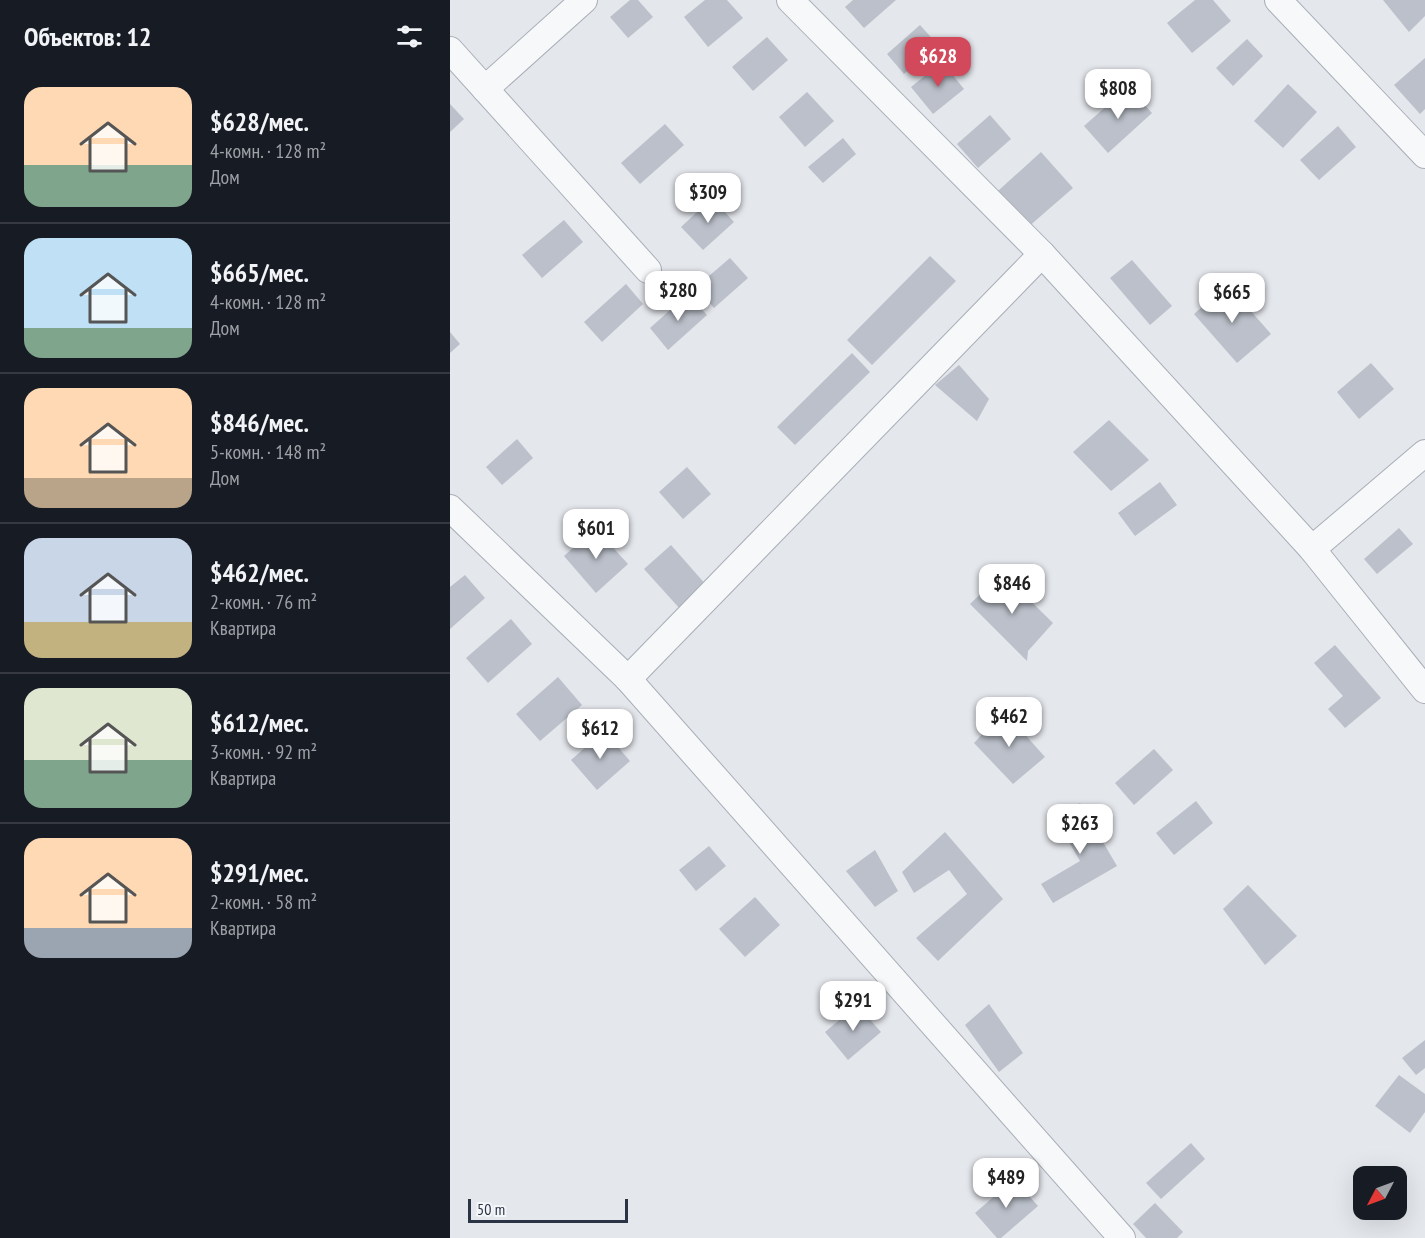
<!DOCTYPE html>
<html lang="ru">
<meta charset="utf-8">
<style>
body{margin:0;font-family:"PT Sans Narrow",sans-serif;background:#20242c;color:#f1f3f6;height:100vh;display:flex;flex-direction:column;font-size:22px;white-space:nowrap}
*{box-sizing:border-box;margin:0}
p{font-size:20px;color:#9ea1a6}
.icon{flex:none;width:33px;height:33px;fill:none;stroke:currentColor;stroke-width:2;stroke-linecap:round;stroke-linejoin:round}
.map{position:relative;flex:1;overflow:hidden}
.side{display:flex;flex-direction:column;background:#171b24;width:450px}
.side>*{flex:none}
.needle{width:39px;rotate:229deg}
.controls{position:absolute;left:903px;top:1166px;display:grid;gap:12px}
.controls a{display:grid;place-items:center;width:54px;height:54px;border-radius:12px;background:#171b24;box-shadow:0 6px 24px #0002;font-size:30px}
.scale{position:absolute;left:18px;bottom:15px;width:160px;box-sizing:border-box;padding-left:6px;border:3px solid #2b3445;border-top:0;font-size:16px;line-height:21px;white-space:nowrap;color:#2b3445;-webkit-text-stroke:4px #f4f6f9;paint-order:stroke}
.price{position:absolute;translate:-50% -51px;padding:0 14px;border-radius:12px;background:#fff;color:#222;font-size:20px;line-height:39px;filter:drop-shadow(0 2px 3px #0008)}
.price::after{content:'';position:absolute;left:50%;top:36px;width:18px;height:14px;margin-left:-9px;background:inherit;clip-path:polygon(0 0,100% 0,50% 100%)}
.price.selected{background:#d1495b;color:#fff}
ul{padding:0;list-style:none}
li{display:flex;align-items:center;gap:18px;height:150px;padding:0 24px}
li+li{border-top:2px solid #363941}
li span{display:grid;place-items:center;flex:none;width:168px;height:120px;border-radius:18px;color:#555}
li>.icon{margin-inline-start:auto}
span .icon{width:72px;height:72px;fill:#fffc;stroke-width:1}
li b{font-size:26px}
h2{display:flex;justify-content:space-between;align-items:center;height:72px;padding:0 24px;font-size:26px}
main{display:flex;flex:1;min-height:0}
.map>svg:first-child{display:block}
.building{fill:#bbc0ca}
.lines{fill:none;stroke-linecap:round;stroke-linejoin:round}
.minor-casing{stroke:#a9aeb7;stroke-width:28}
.minor{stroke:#f7f8fa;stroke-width:26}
</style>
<main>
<section class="side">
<h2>Объектов: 12<svg class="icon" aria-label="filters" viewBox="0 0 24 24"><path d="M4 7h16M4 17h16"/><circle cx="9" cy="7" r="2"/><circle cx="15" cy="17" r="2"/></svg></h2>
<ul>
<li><span style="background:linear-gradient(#ffd9b3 65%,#7fa58c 0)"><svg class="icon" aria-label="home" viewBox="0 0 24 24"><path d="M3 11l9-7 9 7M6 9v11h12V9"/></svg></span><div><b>$628/мес.</b><p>4-комн. · 128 m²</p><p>Дом</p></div></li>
<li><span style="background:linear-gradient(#bfe0f5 75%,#7fa58c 0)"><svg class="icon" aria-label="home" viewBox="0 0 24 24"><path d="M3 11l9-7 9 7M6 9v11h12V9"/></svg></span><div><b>$665/мес.</b><p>4-комн. · 128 m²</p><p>Дом</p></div></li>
<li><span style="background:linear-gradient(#ffd9b3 75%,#b9a48a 0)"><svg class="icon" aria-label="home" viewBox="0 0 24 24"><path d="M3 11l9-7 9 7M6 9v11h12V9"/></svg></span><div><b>$846/мес.</b><p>5-комн. · 148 m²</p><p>Дом</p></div></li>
<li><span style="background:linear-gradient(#c9d6e8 70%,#c2b280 0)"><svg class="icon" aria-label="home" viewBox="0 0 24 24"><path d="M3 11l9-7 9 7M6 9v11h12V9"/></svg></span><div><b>$462/мес.</b><p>2-комн. · 76 m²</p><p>Квартира</p></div></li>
<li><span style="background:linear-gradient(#dfe7d0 60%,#7fa58c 0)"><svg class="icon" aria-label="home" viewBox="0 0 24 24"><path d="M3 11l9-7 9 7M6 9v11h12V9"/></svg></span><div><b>$612/мес.</b><p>3-комн. · 92 m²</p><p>Квартира</p></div></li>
<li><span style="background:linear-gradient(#ffd9b3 75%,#9aa5b1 0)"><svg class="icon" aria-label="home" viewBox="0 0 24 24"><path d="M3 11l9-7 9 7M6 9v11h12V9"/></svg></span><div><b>$291/мес.</b><p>2-комн. · 58 m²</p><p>Квартира</p></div></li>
</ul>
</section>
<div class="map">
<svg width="975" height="1238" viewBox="0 0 975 1238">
<rect width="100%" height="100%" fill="#e4e7ec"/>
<g class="building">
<path d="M 180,0 L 188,0 L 203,17 L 178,38 L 160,17 Z"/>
<path d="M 255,0 L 277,0 L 293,18 L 258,47 L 234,17 Z"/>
<path d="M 403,0 L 446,0 L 414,28 L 395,7 Z"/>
<path d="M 745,0 L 763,0 L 781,21 L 742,53 L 717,23 Z"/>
<path d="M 933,0 L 975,0 L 975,16 L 959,32 Z"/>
<path d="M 470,25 L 487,44 L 454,74 L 437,54 Z"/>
<path d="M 317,37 L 338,60 L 303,91 L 282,67 Z"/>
<path d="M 797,39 L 813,56 L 783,86 L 766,68 Z"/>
<path d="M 975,58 L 975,109 L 970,114 L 944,85 Z"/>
<path d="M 492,62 L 514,89 L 483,114 L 461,87 Z"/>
<path d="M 838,84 L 867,112 L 833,148 L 804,121 Z"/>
<path d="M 678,87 L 702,113 L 658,153 L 634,126 Z"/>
<path d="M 357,92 L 384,121 L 355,147 L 329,117 Z"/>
<path d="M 0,104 L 14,119 L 0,132 Z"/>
<path d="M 540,115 L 561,139 L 528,168 L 507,144 Z"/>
<path d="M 215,124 L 234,145 L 190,184 L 171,163 Z"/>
<path d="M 888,126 L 906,147 L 869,180 L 850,160 Z"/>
<path d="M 393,138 L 406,154 L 373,183 L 358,167 Z"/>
<path d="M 591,152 L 623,188 L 569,235 L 538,200 Z"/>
<path d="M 262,198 L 284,222 L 253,250 L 231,227 Z"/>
<path d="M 114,220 L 133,242 L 92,278 L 72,255 Z"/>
<path d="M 480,256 L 506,281 L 422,365 L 397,340 Z"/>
<path d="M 280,258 L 298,278 L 264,308 L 246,287 Z"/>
<path d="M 682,260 L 722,306 L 700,325 L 660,278 Z"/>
<path d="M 176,284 L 193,304 L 152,342 L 134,322 Z"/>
<path d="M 778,285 L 821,334 L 787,363 L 744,314 Z"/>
<path d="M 238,294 L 257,315 L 218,350 L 200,328 Z"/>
<path d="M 0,332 L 10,344 L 0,353 Z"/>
<path d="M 402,353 L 420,372 L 345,445 L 327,427 Z"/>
<path d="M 921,363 L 944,389 L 909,419 L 887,392 Z"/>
<path d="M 509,365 L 539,399 L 527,421 L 485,385 Z"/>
<path d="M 659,420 L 699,460 L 661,491 L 623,452 Z"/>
<path d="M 67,439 L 83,458 L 52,485 L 36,467 Z"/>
<path d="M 237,467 L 261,494 L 233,519 L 209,492 Z"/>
<path d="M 710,482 L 727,505 L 685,536 L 668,513 Z"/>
<path d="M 145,528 L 178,564 L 146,593 L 114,556 Z"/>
<path d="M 949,528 L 963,544 L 927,574 L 914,559 Z"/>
<path d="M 221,545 L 257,586 L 231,610 L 194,569 Z"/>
<path d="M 552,573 L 603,623 L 578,651 L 577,661 L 520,604 Z"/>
<path d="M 15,575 L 35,598 L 0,629 L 0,587 Z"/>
<path d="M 61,619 L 82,644 L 38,683 L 16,658 Z"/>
<path d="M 885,645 L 931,698 L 895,728 L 878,709 L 893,696 L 864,663 Z"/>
<path d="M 108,677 L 132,705 L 90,741 L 66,714 Z"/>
<path d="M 554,711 L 595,757 L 563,784 L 524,743 Z"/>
<path d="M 154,731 L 180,761 L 147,790 L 121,760 Z"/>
<path d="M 704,749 L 723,770 L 684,805 L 665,783 Z"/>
<path d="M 746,801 L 763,823 L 724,855 L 706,833 Z"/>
<path d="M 630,803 L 667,866 L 603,903 L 591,884 L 630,861 L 605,818 Z"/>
<path d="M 495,832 L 553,899 L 488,961 L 466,938 L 517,894 L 499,870 L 464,893 L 452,872 Z"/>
<path d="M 259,846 L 276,866 L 246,891 L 229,870 Z"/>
<path d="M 425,850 L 448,891 L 425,907 L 396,871 Z"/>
<path d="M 798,885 L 847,936 L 815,965 L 773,909 Z"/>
<path d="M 305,897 L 330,925 L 295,957 L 269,929 Z"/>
<path d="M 539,1004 L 573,1053 L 549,1072 L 515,1025 Z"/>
<path d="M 407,1005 L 431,1032 L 398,1060 L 375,1032 Z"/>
<path d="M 975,1040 L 975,1068 L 966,1075 L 952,1058 Z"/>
<path d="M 949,1075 L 975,1094 L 975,1112 L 960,1133 L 925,1106 Z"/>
<path d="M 741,1143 L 755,1159 L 711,1199 L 696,1183 Z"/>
<path d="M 564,1179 L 588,1206 L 551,1238 L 547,1238 L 525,1213 Z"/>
<path d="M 705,1203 L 733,1232 L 727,1238 L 696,1238 L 683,1224 Z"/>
</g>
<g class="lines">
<g class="minor-casing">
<g id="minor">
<path d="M 340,0 L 592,254 L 862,549 L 975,690"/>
<path d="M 828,0 L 975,155"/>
<path d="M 0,50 L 198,270"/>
<path d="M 35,89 L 134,0"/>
<path d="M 0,508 L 178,679 L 672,1238"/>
<path d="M 862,549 L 975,453"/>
<path d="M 178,679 L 592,254"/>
</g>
</g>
<use href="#minor" class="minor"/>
</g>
</svg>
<div class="controls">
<a><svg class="needle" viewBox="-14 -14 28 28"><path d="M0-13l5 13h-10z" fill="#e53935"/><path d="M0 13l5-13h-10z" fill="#9ea1a6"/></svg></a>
</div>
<div class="scale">50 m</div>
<b class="price selected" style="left:488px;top:88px">$628</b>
<b class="price" style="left:668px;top:120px">$808</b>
<b class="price" style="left:258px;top:224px">$309</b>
<b class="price" style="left:228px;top:322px">$280</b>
<b class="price" style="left:782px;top:324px">$665</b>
<b class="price" style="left:146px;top:560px">$601</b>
<b class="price" style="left:562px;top:615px">$846</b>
<b class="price" style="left:559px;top:748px">$462</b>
<b class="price" style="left:150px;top:760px">$612</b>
<b class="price" style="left:630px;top:855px">$263</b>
<b class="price" style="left:403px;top:1032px">$291</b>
<b class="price" style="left:556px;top:1209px">$489</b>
</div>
</main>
